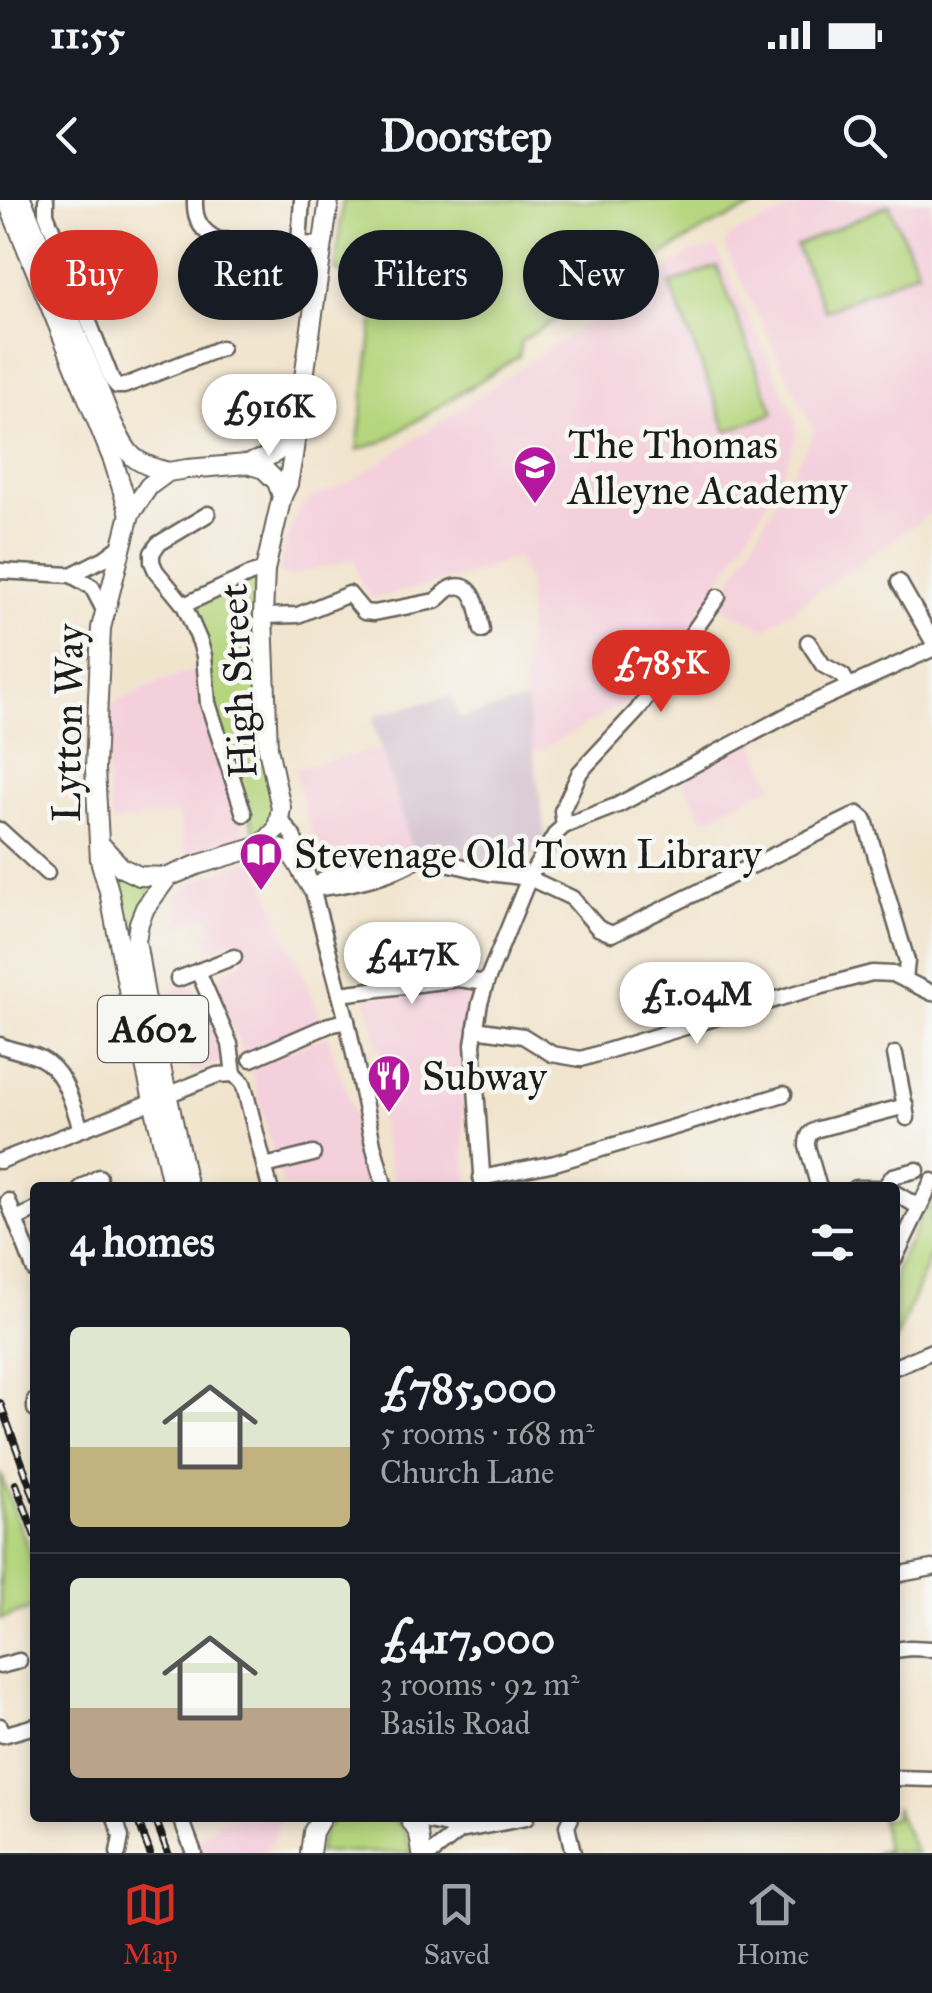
<!DOCTYPE html>
<meta charset="utf-8">
<style>
body{margin:0;font-family:"IM FELL Great Primer",serif;background:#242831;color:#f1f3f6;height:100vh;display:flex;flex-direction:column;font-size:38px;white-space:nowrap}
*{box-sizing:border-box;margin:0}
p{font-size:32px;color:#9ea1a6}
.icon{flex:none;width:55px;height:55px;fill:none;stroke:currentColor;stroke-width:2;stroke-linecap:round;stroke-linejoin:round}
.map{position:relative;flex:1;overflow:hidden}
.sheet{position:absolute;left:30px;top:982px;width:870px;height:640px;display:flex;flex-direction:column;background:#171b24;border-radius:10px;box-shadow:0 5px 15px #0003}
.sheet>*{flex:none}
.top-card{position:absolute;left:30px;top:30px;width:872px;height:90px;display:flex;gap:20px}
.price{position:absolute;translate:-50% -85px;padding:0 22px;border-radius:35px;background:#fff;color:#222;font-size:32px;line-height:65px;filter:drop-shadow(0 2px 5px #0008)}
.price::after{content:'';position:absolute;left:50%;top:60px;width:30px;height:22px;margin-left:-15px;background:inherit;clip-path:polygon(0 0,100% 0,50% 100%)}
.price.current{background:#d93025;color:#fff}
ul{padding:0;list-style:none}
li{display:flex;align-items:center;gap:30px;height:250px;padding:0 40px}
li+li{border-top:2px solid #363941}
li span{display:grid;place-items:center;flex:none;width:280px;height:200px;border-radius:10px;color:#555}
li>.icon{margin-inline-start:auto}
span .icon{width:120px;height:120px;fill:#fffc;stroke-width:1}
li b{font-size:42px}
h2{display:flex;justify-content:space-between;align-items:center;height:120px;padding:0 40px;font-size:42px}
.pill{padding:0 35px;border-radius:45px;background:#171b24;box-shadow:0 5px 15px #0003;font-size:35px;line-height:90px}
.pill.current{background:#d93025;color:#fff}
.status{display:flex;justify-content:space-between;align-items:center;height:70px;padding:0 50px;background:#171b24;direction:ltr}
.status svg{height:28px;fill:currentColor}
header{display:flex;justify-content:space-between;align-items:center;height:130px;padding:0 40px;background:#171b24;font-size:45px;font-weight:700}
.tab-bar{display:flex;justify-content:space-around;align-items:center;height:140px;border-top:2px solid #363941;background:#171b24;font-size:28px;color:#9ea1a6}
.tab-bar a{display:grid;justify-items:center;gap:5px}
.tab-bar .current{color:#d93025}
.map>svg:first-child{display:block}
.built{fill:#f4cfdc}
.industrial{fill:#d0bdcc}
.green{fill:#b5d67e;stroke:#68794d;stroke-width:2.5}
.lines{fill:none;stroke-linecap:round;stroke-linejoin:round}
.minor-casing{stroke:#67625a;stroke-width:19}
.major-casing{stroke:#67625a;stroke-width:22}
.minor{stroke:#fff;stroke-width:14}
.major{stroke:#fff;stroke-width:18}
.rail-casing{stroke:#1c1c1c;stroke-width:8}
.rail{stroke:#f6f6f2;stroke-width:4;stroke-dasharray:11;stroke-linecap:butt}
.labels{text-anchor:middle;dominant-baseline:central;stroke-width:9;stroke-linejoin:round;paint-order:stroke}
.shield{fill:#f6f6f2;stroke:#5d5d5c;stroke-width:2.5}
.shield-label{font-size:38px;font-weight:bold;fill:#1c1c1c}
.poi-label{font-size:40px;fill:#1c1c1c;stroke:#f6f6f2;text-anchor:start}
.street-label{font-size:40px;fill:#1c1c1c;stroke:#f6f6f2}
</style>
<div class="status"><b>11:55</b><svg viewBox="0 0 49 12"><path d="M0 12V9h3v3zM5 12V6h3v6zM10 12V3h3v9zM15 12V0h3v12zM26 1h20v11H26zM47 4h2v5h-2z"/></svg></div>
<header><svg class="icon" aria-label="back" viewBox="0 0 24 24"><path d="M15 5l-7 7 7 7"/></svg>Doorstep<svg class="icon" aria-label="search" viewBox="0 0 24 24"><circle cx="10" cy="10" r="6"/><path d="M15 15l6 6"/></svg></header>
<div class="map">
<svg width="932" height="1653" viewBox="0 0 932 1653">
<rect width="100%" height="100%" fill="#f6f6f2"/>
<filter id="ink" filterUnits="userSpaceOnUse"><feTurbulence type="fractalNoise" baseFrequency=".01" numOctaves="2"/><feDisplacementMap in="SourceGraphic" scale="20" xChannelSelector="R" yChannelSelector="G"/><feConvolveMatrix kernelMatrix="1 2 1 2 8 2 1 2 1" color-interpolation-filters="sRGB"/></filter>
<filter id="wash" filterUnits="userSpaceOnUse"><feTurbulence type="fractalNoise" baseFrequency=".0048" numOctaves="4" result="noise"/><feDisplacementMap in="SourceGraphic" scale="40" xChannelSelector="R" yChannelSelector="G"/><feGaussianBlur stdDeviation="2.25" result="paint"/><feColorMatrix in="noise" values="0 0 0 0 0 0 0 0 0 0 0 0 0 0 0 0 0 1.4 0 .05"/><feComposite in="paint" operator="in"/></filter>
<g filter="url(#wash)">
<rect width="100%" height="100%" fill="#f1e4cd"/>
<g class="built">
<path d="M 813,0 L 932,0 L 932,312 L 764,429 L 756,423 L 718,405 L 815,231 L 725,47 L 728,37 Z"/>
<path d="M 717,49 L 795,218 L 796,235 L 782,276 L 717,386 L 643,498 L 639,495 L 543,549 L 533,552 L 524,484 L 527,444 L 528,383 L 517,357 L 456,379 L 371,399 L 360,382 L 354,359 L 289,376 L 278,374 L 281,358 L 298,311 L 313,298 L 353,281 L 691,53 Z"/>
<path d="M 199,469 L 200,500 L 215,555 L 248,637 L 230,644 L 185,654 L 178,614 L 111,623 L 107,581 L 108,506 L 160,482 Z"/>
<path d="M 754,542 L 773,585 L 704,620 L 683,581 Z"/>
<path d="M 382,549 L 405,624 L 411,650 L 383,655 L 323,676 L 294,569 Z"/>
<path d="M 255,658 L 322,821 L 244,854 L 215,787 L 220,775 L 243,762 L 234,740 L 212,750 L 205,734 L 214,729 L 208,716 L 173,729 L 180,714 L 178,697 L 185,689 L 200,678 Z"/>
<path d="M 184,785 L 195,787 L 223,854 L 220,863 L 192,874 L 172,790 Z"/>
<path d="M 460,786 L 467,788 L 472,796 L 463,835 L 462,869 L 464,954 L 471,987 L 395,987 L 382,935 L 380,907 L 396,904 L 366,798 Z"/>
<path d="M 327,835 L 363,941 L 371,987 L 283,987 L 251,869 Z"/>
<path d="M 220,1618 L 281,1618 L 274,1640 L 262,1653 L 203,1653 L 198,1639 L 204,1636 Z"/>
</g>
<path class="industrial" d="M 451,496 L 460,518 L 526,501 L 545,633 L 544,640 L 528,660 L 519,664 L 483,665 L 436,652 L 411,650 L 405,624 L 373,522 L 376,515 Z"/>
<g class="green">
<path d="M 343,0 L 768,0 L 707,28 L 521,141 L 519,156 L 384,241 L 357,250 L 378,87 L 335,70 Z"/>
<path d="M 889,5 L 918,70 L 825,111 L 796,46 Z"/>
<path d="M 717,66 L 774,213 L 727,231 L 670,84 Z"/>
<path d="M 256,377 L 273,611 L 270,626 L 256,636 L 211,499 L 192,410 L 196,404 Z"/>
<path d="M 110,665 L 153,683 L 130,763 Z"/>
<path d="M 932,995 L 932,1052 L 895,1143 L 895,1071 Z"/>
<path d="M 0,1273 L 35,1367 L 35,1407 L 0,1419 Z"/>
<path d="M 895,1607 L 916,1653 L 875,1653 L 886,1650 L 881,1618 L 895,1618 Z"/>
<path d="M 336,1618 L 392,1618 L 405,1630 L 412,1653 L 317,1653 L 323,1631 Z"/>
</g>
</g>
<g filter="url(#ink)">
<g class="lines">
<g class="minor-casing">
<g id="minor">
<path d="M 46,0 L 46,14 L 112,180 L 117,186 L 124,186 L 221,148"/>
<path d="M 195,0 C 194,19 201,32 219,40 L 323,45"/>
<path d="M 299,43 L 302,0"/>
<path d="M 208,314 L 158,344 L 152,353 L 152,362 L 156,371 L 184,405 L 200,442 L 204,456 L 208,503 L 244,614"/>
<path d="M 0,371 L 71,375 L 92,387 L 104,410"/>
<path d="M 71,375 L 105,358 L 120,347"/>
<path d="M 899,382 L 932,440"/>
<path d="M 184,405 L 251,374 L 265,370"/>
<path d="M 263,416 L 298,415 L 349,394 L 364,412 L 374,413 L 435,401 C 442,397 446,389 454,387 C 477,381 479,416 482,430"/>
<path d="M 808,442 L 823,465 L 843,476 L 849,486"/>
<path d="M 280,619 L 293,636 L 312,688 L 347,821 L 373,944 L 385,988"/>
<path d="M 564,626 L 562,611 L 580,572 L 637,511 L 718,397"/>
<path d="M 0,630 L 47,673"/>
<path d="M 312,688 L 327,677 L 401,656 L 434,660 L 489,673 L 529,678 L 572,698 L 598,728 L 612,734 L 858,614 L 865,620 L 907,761 L 905,780"/>
<path d="M 312,688 C 340,688 395,675 417,659"/>
<path d="M 198,771 L 230,844 L 234,874 L 243,883 L 245,890 L 270,988"/>
<path d="M 178,779 L 234,757"/>
<path d="M 340,794 L 458,779 L 486,783"/>
<path d="M 475,829 L 523,836 L 552,854 L 581,859 L 800,792 L 872,773 L 893,774 L 932,793"/>
<path d="M 0,845 C 13,851 27,852 40,858 C 66,871 72,904 81,929"/>
<path d="M 895,854 L 907,918"/>
<path d="M 251,859 L 329,825 L 347,821"/>
<path d="M 167,895 L 217,875 L 234,874"/>
<path d="M 0,961 L 154,901"/>
<path d="M 265,966 L 313,954"/>
<path d="M 481,978 L 555,963 L 784,894"/>
<path d="M 81,988 L 99,977"/>
<path d="M 483,988 L 473,844 L 480,803 L 486,783 L 529,678 L 556,633 L 564,626 L 618,605 L 797,510 L 932,449"/>
<path d="M 819,988 L 807,946 C 807,937 809,932 818,929 L 906,906"/>
<path d="M 855,988 L 877,988"/>
<path d="M 884,988 L 893,976 L 917,970"/>
<path d="M 895,993 L 919,1007"/>
<path d="M 8,1001 L 35,1071"/>
<path d="M 16,1019 L 35,1010"/>
<path d="M 895,1058 L 932,981"/>
<path d="M 895,1167 L 932,1151"/>
<path d="M 35,1200 L 35,1209"/>
<path d="M 895,1375 L 932,1368"/>
<path d="M 895,1450 L 910,1448 L 932,1449"/>
<path d="M 0,1466 L 19,1461"/>
<path d="M 0,1526 L 3,1535 L 35,1526"/>
<path d="M 895,1578 L 932,1579"/>
<path d="M 115,1618 L 121,1637 L 118,1653"/>
<path d="M 181,1618 L 194,1653"/>
<path d="M 410,1618 L 448,1626 L 460,1631"/>
<path d="M 571,1618 L 567,1626 L 573,1653"/>
<path d="M 432,1653 L 460,1631 L 526,1618"/>
</g>
</g>
<g class="major-casing">
<g id="major">
<path d="M 7,0 L 113,260 L 130,314"/>
<path d="M 22,0 L 111,220 C 128,254 129,262 168,272"/>
<path d="M 247,264 C 270,257 281,253 295,233"/>
<path d="M 282,296 L 288,284 L 293,256 L 329,0"/>
<path d="M 100,644 L 122,668 L 139,676 L 168,677 L 197,665 L 261,646 L 277,629 L 281,608 L 268,548 L 263,416 L 265,370 L 282,296 L 277,282 L 264,269 L 247,264 L 187,269 L 168,272 L 149,286 L 130,314 L 101,428 L 95,569 L 100,660 L 109,691 L 130,799 L 173,988"/>
<path d="M 261,646 C 299,648 293,661 312,688"/>
<path d="M 168,677 L 145,708 L 139,723 L 136,741 L 145,795 L 188,988"/>
<path d="M 409,1618 L 419,1634 L 422,1653"/>
<path d="M 310,1653 L 313,1632 L 321,1618"/>
</g>
</g>
<use href="#minor" class="minor"/>
<use href="#major" class="major"/>
<g class="rail-casing">
<g id="rail">
<path d="M 0,1203 L 35,1299"/>
<path d="M 16,1284 L 35,1336"/>
<path d="M 137,1618 L 150,1653"/>
<path d="M 155,1618 L 168,1653"/>
</g>
</g>
<use href="#rail" class="rail"/>
</g>
</g>
<defs>
<g id="school-pin" transform="scale(2.25)"><path d="M0 17L-7.5 6A9.5 9.5 0 1 1 7.5 6Z" fill="#b5179e" stroke="#f6f6f2"/><path d="M0-5L7-2L0 1L-7-2ZM-4 1L0 2.5L4 1V4Q0 6-4 4Z" fill="#fff"/></g>
<g id="library-pin" transform="scale(2.25)"><path d="M0 17L-7.5 6A9.5 9.5 0 1 1 7.5 6Z" fill="#b5179e" stroke="#f6f6f2"/><path d="M-6-4Q-3-5.5-.7-3.5V5Q-3 3-6 4ZM6-4Q3-5.5 .7-3.5V5Q3 3 6 4Z" fill="#fff"/></g>
<g id="restaurant-pin" transform="scale(2.25)"><path d="M0 17L-7.5 6A9.5 9.5 0 1 1 7.5 6Z" fill="#b5179e" stroke="#f6f6f2"/><path d="M-5-6h1v4h1v-4h1v4h1v-4h1v5L-1.5 .5V6h-2V.5L-5-1ZM5-6V6H3V1.5H1.5Q1.5-4 5-6Z" fill="#fff"/></g>
</defs>
<g fill-rule="evenodd">
<use href="#school-pin" x="535" y="267"/>
<use href="#library-pin" x="261" y="654"/>
<use href="#restaurant-pin" x="389" y="876"/>
</g>
<g class="labels">
<rect class="shield" x="98" y="796" width="110" height="66" rx="8"/>
<g class="shield-label">
<text x="153" y="829">A602</text>
</g>
<g class="poi-label">
<text x="568" y="244">The Thomas<tspan x="568" dy="46">Alleyne Academy</tspan></text>
<text x="294" y="654">Stevenage Old Town Library</text>
<text x="422" y="876">Subway</text>
</g>
<g class="street-label">
<text transform="translate(238 481) rotate(-93)">High Street</text>
<text transform="translate(68 523) rotate(-89)">Lytton Way</text>
</g>
</g>
</svg>
<b class="price" style="left:269px;top:259px">£916K</b>
<b class="price current" style="left:661px;top:515px">£785K</b>
<b class="price" style="left:412px;top:807px">£417K</b>
<b class="price" style="left:697px;top:847px">£1.04M</b>
<div class="top-card">
<a class="pill current">Buy</a>
<a class="pill">Rent</a>
<a class="pill">Filters</a>
<a class="pill">New</a>
</div>
<section class="sheet">
<h2>4 homes<svg class="icon" aria-label="filters" viewBox="0 0 24 24"><path d="M4 7h16M4 17h16"/><circle cx="9" cy="7" r="2"/><circle cx="15" cy="17" r="2"/></svg></h2>
<ul>
<li><span style="background:linear-gradient(#dfe7d0 60%,#c2b280 0)"><svg class="icon" aria-label="home" viewBox="0 0 24 24"><path d="M3 11l9-7 9 7M6 9v11h12V9"/></svg></span><div><b>£785,000</b><p>5 rooms · 168 m²</p><p>Church Lane</p></div></li>
<li><span style="background:linear-gradient(#dfe7d0 65%,#b9a48a 0)"><svg class="icon" aria-label="home" viewBox="0 0 24 24"><path d="M3 11l9-7 9 7M6 9v11h12V9"/></svg></span><div><b>£417,000</b><p>3 rooms · 92 m²</p><p>Basils Road</p></div></li>
</ul>
</section>
</div>
<nav class="tab-bar">
<a class="current"><svg class="icon" aria-label="map" viewBox="0 0 24 24"><path d="M3 6l6-2 6 2 6-2v14l-6 2-6-2-6 2zM9 4v14M15 6v14"/></svg>Map</a>
<a><svg class="icon" aria-label="saved" viewBox="0 0 24 24"><path d="M7 4h10v16l-5-4-5 4z"/></svg>Saved</a>
<a><svg class="icon" aria-label="home" viewBox="0 0 24 24"><path d="M3 11l9-7 9 7M6 9v11h12V9"/></svg>Home</a>
</nav>
